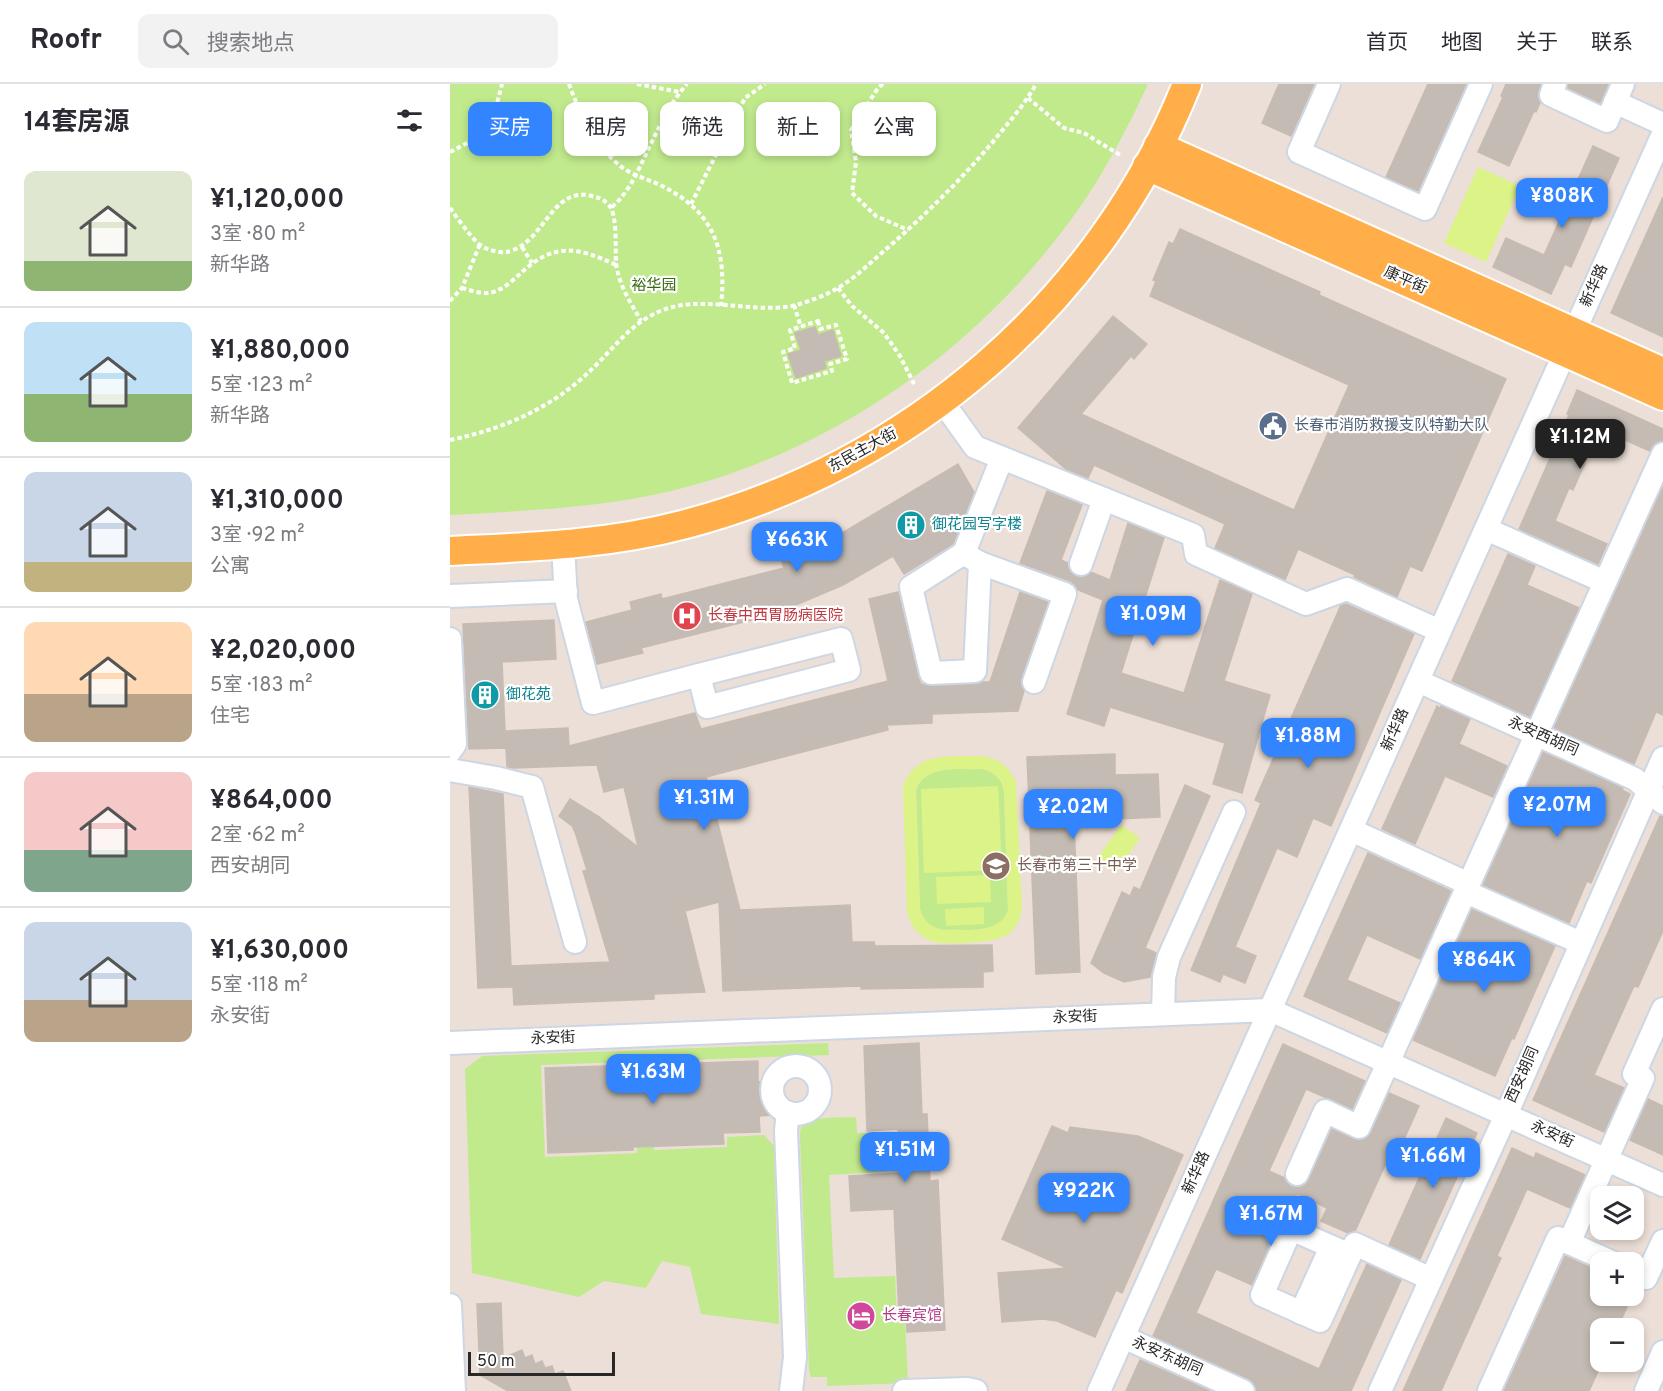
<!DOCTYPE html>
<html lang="zh">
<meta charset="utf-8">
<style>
body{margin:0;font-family:Overpass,"Noto Sans SC",sans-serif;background:#f2f2f3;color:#2b2b33;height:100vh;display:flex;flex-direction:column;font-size:22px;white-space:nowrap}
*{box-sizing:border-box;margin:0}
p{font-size:20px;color:#7c7c81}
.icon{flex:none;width:33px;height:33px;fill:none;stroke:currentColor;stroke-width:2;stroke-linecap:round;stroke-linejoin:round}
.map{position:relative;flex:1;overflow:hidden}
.sheet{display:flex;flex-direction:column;background:#fff;width:450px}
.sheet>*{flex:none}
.banner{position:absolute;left:18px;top:18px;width:570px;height:54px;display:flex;gap:12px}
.tools{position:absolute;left:1140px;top:1102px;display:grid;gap:12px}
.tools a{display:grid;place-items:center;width:54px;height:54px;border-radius:12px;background:#fff;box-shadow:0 3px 9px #0003;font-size:30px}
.scale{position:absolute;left:18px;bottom:15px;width:147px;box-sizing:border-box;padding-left:6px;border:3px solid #282828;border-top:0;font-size:16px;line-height:21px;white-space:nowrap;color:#282828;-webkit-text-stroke:4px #fff;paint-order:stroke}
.price{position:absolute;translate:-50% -51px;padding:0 14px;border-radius:12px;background:#3284ff;color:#fff;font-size:20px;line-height:39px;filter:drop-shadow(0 2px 3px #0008)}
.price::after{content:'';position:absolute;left:50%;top:36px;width:18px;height:14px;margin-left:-9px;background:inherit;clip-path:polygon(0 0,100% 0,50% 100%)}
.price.on{background:#222;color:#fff}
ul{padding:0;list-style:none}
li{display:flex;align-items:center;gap:18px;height:150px;padding:0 24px}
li+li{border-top:2px solid #e1e1e2}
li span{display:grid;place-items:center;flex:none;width:168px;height:120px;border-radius:12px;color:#555}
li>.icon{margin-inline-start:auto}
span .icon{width:72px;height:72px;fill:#fffc;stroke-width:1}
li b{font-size:26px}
h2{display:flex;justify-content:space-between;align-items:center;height:72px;padding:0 24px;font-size:26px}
.chip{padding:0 21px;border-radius:12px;background:#fff;box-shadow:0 3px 9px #0003;font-size:21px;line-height:54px}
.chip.on{background:#3284ff;color:#fff}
header{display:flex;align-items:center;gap:36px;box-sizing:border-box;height:84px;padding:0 30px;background:#fff;border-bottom:2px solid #e1e1e2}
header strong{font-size:28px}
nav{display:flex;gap:33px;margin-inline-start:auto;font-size:21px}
.search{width:420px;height:54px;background:#f2f2f3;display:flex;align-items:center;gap:15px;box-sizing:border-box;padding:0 21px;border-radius:12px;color:#7c7c81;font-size:22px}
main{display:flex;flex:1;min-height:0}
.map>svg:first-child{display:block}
.green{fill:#c1ea8d}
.pitch{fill:#dcf387;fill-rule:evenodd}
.building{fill:#c3bbb4;stroke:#c8bbb1;stroke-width:1.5}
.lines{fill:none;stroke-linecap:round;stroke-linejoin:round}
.minor-casing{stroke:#cdd6e3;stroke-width:26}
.major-casing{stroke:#fff;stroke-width:32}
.path{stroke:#fff;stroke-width:4;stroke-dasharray:4.5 3;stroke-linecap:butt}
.minor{stroke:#fff;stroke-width:22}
.major{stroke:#ffae4a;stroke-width:28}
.labels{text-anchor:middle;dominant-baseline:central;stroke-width:4.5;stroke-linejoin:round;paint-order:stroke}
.street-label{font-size:15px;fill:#282828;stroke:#fff}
.park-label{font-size:15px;fill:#376b11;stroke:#fff}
.service-label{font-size:15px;fill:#4e5e75;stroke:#fff;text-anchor:start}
.culture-label{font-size:15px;fill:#0d838f;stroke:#fff;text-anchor:start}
.health-label{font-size:15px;fill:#be3a42;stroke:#fff;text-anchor:start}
.education-label{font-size:15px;fill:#785e54;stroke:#fff;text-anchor:start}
.hotel-label{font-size:15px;fill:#b23c85;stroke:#fff;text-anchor:start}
</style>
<header>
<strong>Roofr</strong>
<div class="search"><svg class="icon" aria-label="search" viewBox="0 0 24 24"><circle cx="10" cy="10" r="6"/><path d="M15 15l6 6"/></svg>搜索地点</div>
<nav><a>首页</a><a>地图</a><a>关于</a><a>联系</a></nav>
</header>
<main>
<section class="sheet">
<h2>14套房源<svg class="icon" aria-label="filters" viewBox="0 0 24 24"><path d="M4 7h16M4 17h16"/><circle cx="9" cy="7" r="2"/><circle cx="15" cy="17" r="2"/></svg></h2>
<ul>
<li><span style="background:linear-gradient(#dfe7d0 75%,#8fb573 0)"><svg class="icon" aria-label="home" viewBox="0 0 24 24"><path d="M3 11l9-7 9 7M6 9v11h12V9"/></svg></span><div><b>¥1,120,000</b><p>3室 · 80 m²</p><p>新华路</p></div></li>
<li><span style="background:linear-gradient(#bfe0f5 60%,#8fb573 0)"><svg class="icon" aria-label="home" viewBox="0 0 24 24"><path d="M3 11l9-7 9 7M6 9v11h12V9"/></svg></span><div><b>¥1,880,000</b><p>5室 · 123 m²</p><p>新华路</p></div></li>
<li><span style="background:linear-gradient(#c9d6e8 75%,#c2b280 0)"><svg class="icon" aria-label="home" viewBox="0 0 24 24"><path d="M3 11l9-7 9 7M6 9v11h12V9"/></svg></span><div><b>¥1,310,000</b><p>3室 · 92 m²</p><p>公寓</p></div></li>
<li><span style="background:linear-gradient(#ffd9b3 60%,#b9a48a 0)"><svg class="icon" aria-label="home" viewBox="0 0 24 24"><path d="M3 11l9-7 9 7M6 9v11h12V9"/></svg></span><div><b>¥2,020,000</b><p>5室 · 183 m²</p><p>住宅</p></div></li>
<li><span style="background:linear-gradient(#f6c9c9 65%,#7fa58c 0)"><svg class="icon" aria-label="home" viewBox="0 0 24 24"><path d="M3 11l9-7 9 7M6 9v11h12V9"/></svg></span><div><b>¥864,000</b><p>2室 · 62 m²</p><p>西安胡同</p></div></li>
<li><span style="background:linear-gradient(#c9d6e8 65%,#b9a48a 0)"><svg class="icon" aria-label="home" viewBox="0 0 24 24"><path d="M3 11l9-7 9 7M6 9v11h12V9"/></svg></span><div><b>¥1,630,000</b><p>5室 · 118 m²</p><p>永安街</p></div></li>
</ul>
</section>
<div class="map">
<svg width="1213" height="1307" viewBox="0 0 1213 1307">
<rect width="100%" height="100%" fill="#ecdfd7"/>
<g class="green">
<path d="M 0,0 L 698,0 C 678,43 657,84 630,123 C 533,262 386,367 221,407 C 148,424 74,427 0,431 Z"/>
<path d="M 532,685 C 545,688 552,695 554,708 L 558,827 C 549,851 515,845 494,846 C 481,844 474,838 470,825 L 466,706 C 475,680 510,686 532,685 Z"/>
<path d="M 378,959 L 379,971 L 91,981 L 95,1073 L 187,1069 L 187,1056 L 204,1055 L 204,1066 L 277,1063 L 277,1053 L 314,1051 L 324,1062 L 329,1240 L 251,1230 L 240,1183 L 212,1177 L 196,1204 L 154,1197 L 129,1213 L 22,1189 L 15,985 L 32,972 Z"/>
<path d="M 406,1033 L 407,1049 L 446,1048 L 448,1087 L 379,1091 L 384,1194 L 445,1192 L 447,1233 L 455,1233 L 458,1299 L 377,1302 L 377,1293 L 361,1293 L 359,1286 L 350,1053 C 350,1050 350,1047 351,1044 C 357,1031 393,1034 406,1033 Z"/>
</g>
<g class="pitch">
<path d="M 1028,83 L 1070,102 L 1036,178 L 994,159 Z"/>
<path d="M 533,672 C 549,675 559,683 566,698 L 572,823 C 571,834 567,844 557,851 C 546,859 497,861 484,858 C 480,857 474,854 471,851 C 463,845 460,837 457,828 L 453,703 C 465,666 501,673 533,672 ZM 532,685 C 545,688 552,695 554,708 L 558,827 C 549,851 515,845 494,846 C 481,844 474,838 470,825 L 466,706 C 475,680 510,686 532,685 Z"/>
<path d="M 548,702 L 552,786 L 474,789 L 471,705 Z"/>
<path d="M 671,741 L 690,754 L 665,790 L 646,776 Z"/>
<path d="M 540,791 L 541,818 L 487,820 L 486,793 Z"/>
<path d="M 534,823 L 534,840 L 496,842 L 495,825 Z"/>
</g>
<g class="building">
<path d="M 829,0 L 864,0 L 841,52 L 812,39 Z"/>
<path d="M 978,0 L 1016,0 L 968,107 L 936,93 Z"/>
<path d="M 1056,0 L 1091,0 L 1088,12 L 1090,19 L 1086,28 L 1084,27 L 1059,82 L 1028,68 L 1053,13 L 1051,12 Z"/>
<path d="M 1118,0 L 1158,0 L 1150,19 L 1118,4 Z"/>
<path d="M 1143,62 L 1169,74 L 1121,183 L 1115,180 L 1101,210 L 1043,183 L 1056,154 L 1094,171 Z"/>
<path d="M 1213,113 L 1213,253 L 1161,229 Z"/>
<path d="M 730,145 L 870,208 L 869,211 L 1056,295 L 972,487 L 960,482 L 947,513 L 904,493 L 905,491 L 848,465 L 835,496 L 765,464 L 775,440 L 644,381 L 638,394 L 616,385 L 568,344 L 663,232 L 697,260 L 684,275 L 681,272 L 631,330 L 844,426 L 899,301 L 700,212 L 706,197 L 703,196 L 719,158 L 723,160 Z"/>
<path d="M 365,243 L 368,251 L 383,246 L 391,272 L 374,277 L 376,284 L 346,294 L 338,270 L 351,266 L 345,249 Z"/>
<path d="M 1127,306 L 1213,345 L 1213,357 L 1205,359 L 1200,367 L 1150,345 L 1123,406 L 1119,404 L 1105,437 L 1157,460 L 1148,480 L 1069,445 L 1119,331 L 1117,330 Z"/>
<path d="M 508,380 L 524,408 L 503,460 L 454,490 L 443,472 L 393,501 L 341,523 L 342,526 L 191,564 L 193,569 L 147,580 L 136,538 L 182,526 L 180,518 L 211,510 L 212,515 L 334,484 L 332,478 L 367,464 Z"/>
<path d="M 1213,403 L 1213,631 L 1206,628 L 1184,680 L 1104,644 Z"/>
<path d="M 597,407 L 632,421 L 611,476 L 618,479 L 620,488 L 626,492 L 634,493 L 641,488 L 660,496 L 678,439 L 714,454 L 671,589 L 734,609 L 770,496 L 802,510 L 774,597 L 820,611 L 792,709 L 763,700 L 775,659 L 660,623 L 654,642 L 617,630 L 653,516 L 628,506 L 625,501 L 620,497 L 570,479 Z"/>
<path d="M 1058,470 L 1085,482 L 1077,501 L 1129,524 L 1080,633 L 1002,597 Z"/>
<path d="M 448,508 L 468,592 L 471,600 L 482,602 L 526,600 L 533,598 L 540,598 L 570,508 L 598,518 L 571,594 L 571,601 L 574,607 L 568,627 L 482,630 L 482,639 L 437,641 L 438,646 L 256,693 L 290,826 L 400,821 L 402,858 L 424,858 L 425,862 L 542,861 L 543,887 L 533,888 L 533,903 L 411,905 L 411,902 L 273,907 L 269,818 L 235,827 L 255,908 L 204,910 L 204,915 L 64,921 L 63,903 L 28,904 L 19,703 L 53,710 L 61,882 L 160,878 L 133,787 L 137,786 L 125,748 L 122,742 L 109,732 L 120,715 L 148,732 L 188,763 L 174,703 L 154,708 L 147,681 L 64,684 L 57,683 L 56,664 L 19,665 L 13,540 L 104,536 L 106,575 L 52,578 L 55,647 L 118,644 L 119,662 L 245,629 L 251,645 L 438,597 L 419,515 Z"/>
<path d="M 896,520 L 964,550 L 881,742 L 863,734 L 847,773 L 827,764 L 785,863 L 806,872 L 795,899 L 773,890 L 770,898 L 741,886 L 811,719 L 805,716 L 891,521 Z"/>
<path d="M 987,622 L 990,624 L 991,622 L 1020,635 L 1009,660 L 1057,682 L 1043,713 L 995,692 L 965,760 L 932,745 Z"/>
<path d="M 1093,668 L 1173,704 L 1172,706 L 1180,710 L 1141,799 L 1137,797 L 1119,839 L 1033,801 Z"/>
<path d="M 665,670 L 665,691 L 708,690 L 710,733 L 624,737 L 630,888 L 586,890 L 577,673 Z"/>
<path d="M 735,701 L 760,712 L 695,864 L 706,869 L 700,893 L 674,898 L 654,889 L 641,879 L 672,808 L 680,812 L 684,803 L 690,806 Z"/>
<path d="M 1210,732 L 1213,732 L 1213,847 L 1188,903 L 1184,902 L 1144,991 L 1174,1004 L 1154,1048 L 1083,1016 Z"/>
<path d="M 918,769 L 1001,807 L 970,875 L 917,851 L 897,896 L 950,919 L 937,949 L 854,912 Z"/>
<path d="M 1022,825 L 1105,862 L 1064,955 L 1062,954 L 1045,992 L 963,956 Z"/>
<path d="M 469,959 L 472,1030 L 477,1030 L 480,1097 L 488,1096 L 495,1246 L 457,1248 L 456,1231 L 449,1231 L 444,1125 L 401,1127 L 399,1092 L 450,1089 L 448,1045 L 417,1047 L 414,962 Z"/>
<path d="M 833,960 L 915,997 L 902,1025 L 856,1005 L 819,1087 L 835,1094 L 841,1102 L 850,1103 L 836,1133 L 833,1135 L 829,1140 L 802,1201 L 766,1185 L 746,1229 L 869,1285 L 917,1180 L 951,1196 L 901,1307 L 806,1307 L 804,1300 L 799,1295 L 703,1252 Z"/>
<path d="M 308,977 L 308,998 L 325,998 L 326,1025 L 324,1031 L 309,1032 L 310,1048 L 273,1049 L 274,1060 L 183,1063 L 183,1066 L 98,1069 L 95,984 Z"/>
<path d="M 939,1009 L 969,1022 L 943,1080 L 937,1077 L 905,1147 L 898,1149 L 871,1137 L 877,1124 L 847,1110 L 850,1103 L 855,1101 L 859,1095 L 882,1045 L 904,1055 L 911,1056 L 916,1054 L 921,1049 Z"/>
<path d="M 1198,1015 L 1213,1022 L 1213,1071 L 1180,1056 Z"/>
<path d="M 996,1034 L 1027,1049 L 970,1175 L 939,1161 Z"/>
<path d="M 602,1042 L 618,1049 L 620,1043 L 688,1052 L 733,1071 L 672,1209 L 666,1206 L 645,1253 L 607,1237 L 593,1235 L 552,1238 L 548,1189 L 617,1184 L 552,1155 Z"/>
<path d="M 1062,1064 L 1084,1074 L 1086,1069 L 1135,1091 L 1120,1124 L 1077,1105 L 1047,1172 L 1051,1174 L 991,1307 L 953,1307 Z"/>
<path d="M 1115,1172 L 1150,1188 L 1150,1212 L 1182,1212 L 1167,1245 L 1150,1245 L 1150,1283 L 1139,1307 L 1054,1307 Z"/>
<path d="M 51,1219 L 53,1274 L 72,1266 L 75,1274 L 82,1271 L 85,1280 L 92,1277 L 95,1284 L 102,1282 L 105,1290 L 113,1287 L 121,1307 L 58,1307 L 30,1291 L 27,1220 Z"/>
<path d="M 690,1276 L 760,1307 L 676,1307 Z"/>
</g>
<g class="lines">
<g class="minor-casing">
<g id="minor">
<path d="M 879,0 L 849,68 L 975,125 L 1031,0"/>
<path d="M 1105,0 L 1101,11 L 1157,37 L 1173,0"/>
<path d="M 1165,18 L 1213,40"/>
<path d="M 492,317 L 525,363 L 743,451 L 746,470 L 856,520 L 897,505 L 990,547"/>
<path d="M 1036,445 L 1155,498"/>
<path d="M 113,461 L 116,515 L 143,619 L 249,591"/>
<path d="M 518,472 L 530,479 L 615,510 L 584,598"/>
<path d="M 530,479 L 525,587 L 481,589 L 461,503 L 514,469 L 552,374"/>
<path d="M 631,480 L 654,415"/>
<path d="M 0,512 L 116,507"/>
<path d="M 0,555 L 5,660 L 0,667"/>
<path d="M 391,555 L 399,586 L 257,623 L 249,591 Z"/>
<path d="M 968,597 L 1185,695 L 1213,719"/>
<path d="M 0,686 L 46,694 L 82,703 L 125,858"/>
<path d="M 901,746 L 1019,800"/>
<path d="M 1016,808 L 1131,859"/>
<path d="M 713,930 L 714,893 L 719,873 L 784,728"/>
<path d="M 0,959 L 820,926 L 1213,1101"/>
<circle cx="346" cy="1006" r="24"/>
<path d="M 338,1029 L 336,1046 L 345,1273 L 341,1307"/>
<path d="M 847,1090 L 875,1027 L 909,1043 L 1213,370"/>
<path d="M 841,1145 L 900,1171 L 870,1237 L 812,1211 Z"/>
<path d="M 1119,1159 L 1193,994 L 1184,990 L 1213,925"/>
<path d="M 900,1171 L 905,1160 L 981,1195"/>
<path d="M 1184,1188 L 1196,1194 L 1213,1157"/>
<path d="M 0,1221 L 4,1307"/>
<path d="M 851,1229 L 881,1163"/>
<path d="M 673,1253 L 793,1307"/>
<path d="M 454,1307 L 517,1305 L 526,1307"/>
<path d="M 649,1307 L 1213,50"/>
<path d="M 930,1307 L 1056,1031 L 1213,674"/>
<path d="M 1039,1307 L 1108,1154 L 1164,1179"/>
<path d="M 1196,1307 L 1213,1268"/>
</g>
</g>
<g class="major-casing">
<g id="major">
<path d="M 708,62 L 1213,288"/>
<path d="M 697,82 L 1213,312"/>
<path d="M 0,467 C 78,463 156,461 232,441 C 458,383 650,218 737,0"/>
</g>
</g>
<g class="path">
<path d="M 119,0 C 129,28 148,66 173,84 C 184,92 198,95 210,101 C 264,127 277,165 271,222"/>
<path d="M 187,0 L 230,8"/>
<path d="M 433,0 L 428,4 L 401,46 L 406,78 L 402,109 L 426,132 L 458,146"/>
<path d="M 578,14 L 614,44 L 634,49 L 670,71"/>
<path d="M 0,68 L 40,47 L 52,0"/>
<path d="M 241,120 L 295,14 L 315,0"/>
<path d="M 162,123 C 179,108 187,89 197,68 C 208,45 220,19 237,0"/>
<path d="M 0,124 C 9,136 18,150 29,160 C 35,165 42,167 50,168 C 55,169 58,168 63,166 C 93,156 102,106 138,111 C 146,113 152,114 158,120 C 168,129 165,165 166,178 C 168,200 181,219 191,237"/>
<path d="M 72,163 L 82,179"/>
<path d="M 12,204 C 20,206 30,210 39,209 C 52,207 62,197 71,189 C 104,158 128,163 166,181"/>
<path d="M 388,204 L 402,222 L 434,249 L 450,272 L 464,300"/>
<path d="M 0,217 L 12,204 L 30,160"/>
<path d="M 344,221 L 351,243"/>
<path d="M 368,237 L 370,245 L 386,241 L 397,275 L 380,280 L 382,287 L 342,299 L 333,268 L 345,264 L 340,246 Z"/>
<path d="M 0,356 C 54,345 104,323 143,284 C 163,265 179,242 204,230 C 246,208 297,230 342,222 C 358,218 374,212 388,204 C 408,192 424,175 441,161 C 478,128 514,93 546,54 C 560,37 575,20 586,0"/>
</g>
<use href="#minor" class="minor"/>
<use href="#major" class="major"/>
</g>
<defs>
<g id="civic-disc" transform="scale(1.5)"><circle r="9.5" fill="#5c6f8a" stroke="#fff"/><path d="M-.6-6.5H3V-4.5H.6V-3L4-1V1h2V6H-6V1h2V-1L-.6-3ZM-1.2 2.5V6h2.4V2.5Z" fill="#fff"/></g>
<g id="building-disc" transform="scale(1.5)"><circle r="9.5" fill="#0f9aa8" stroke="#fff"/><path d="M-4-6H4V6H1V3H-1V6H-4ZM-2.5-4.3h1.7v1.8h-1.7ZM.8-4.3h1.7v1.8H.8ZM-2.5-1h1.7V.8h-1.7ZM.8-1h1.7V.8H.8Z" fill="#fff"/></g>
<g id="hospital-disc" transform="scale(1.5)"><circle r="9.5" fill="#e0444e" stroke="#fff"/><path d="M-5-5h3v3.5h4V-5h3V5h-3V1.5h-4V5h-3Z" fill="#fff"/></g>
<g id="school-disc" transform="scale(1.5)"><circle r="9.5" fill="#8d6e63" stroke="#fff"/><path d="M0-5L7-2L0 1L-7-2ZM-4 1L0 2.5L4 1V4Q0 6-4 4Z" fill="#fff"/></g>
<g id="hotel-disc" transform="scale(1.5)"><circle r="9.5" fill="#d1479c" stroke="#fff"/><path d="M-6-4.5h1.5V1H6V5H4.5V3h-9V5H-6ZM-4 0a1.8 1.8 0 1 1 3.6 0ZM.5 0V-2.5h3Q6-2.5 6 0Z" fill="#fff"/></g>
</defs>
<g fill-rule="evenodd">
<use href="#civic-disc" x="823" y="342"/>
<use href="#building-disc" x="461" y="441"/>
<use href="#hospital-disc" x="237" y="532"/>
<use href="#building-disc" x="35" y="611"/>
<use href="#school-disc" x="546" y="782"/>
<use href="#hotel-disc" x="411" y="1232"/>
</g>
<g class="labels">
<g class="street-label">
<text transform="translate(955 197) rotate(24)">康平街</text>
<text transform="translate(1145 202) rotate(-66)">新华路</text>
<text transform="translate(413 367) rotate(-29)">东民主大街</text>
<text transform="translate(946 646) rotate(-66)">新华路</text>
<text transform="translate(1093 653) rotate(24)">永安西胡同</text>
<text transform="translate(625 934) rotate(-2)">永安街</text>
<text transform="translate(103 955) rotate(-2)">永安街</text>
<text transform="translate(1073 991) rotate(-66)">西安胡同</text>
<text transform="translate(1102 1051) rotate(24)">永安街</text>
<text transform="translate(747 1089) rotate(-66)">新华路</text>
<text transform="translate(717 1273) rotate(24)">永安东胡同</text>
</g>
<g class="park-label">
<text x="204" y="202">裕华园</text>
</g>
<g class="service-label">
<text x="844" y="342">长春市消防救援支队特勤大队</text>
</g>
<g class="culture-label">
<text x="482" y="441">御花园写字楼</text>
<text x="56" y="611">御花苑</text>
</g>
<g class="health-label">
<text x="258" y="532">长春中西胃肠病医院</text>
</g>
<g class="education-label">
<text x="567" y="782">长春市第三十中学</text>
</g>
<g class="hotel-label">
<text x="432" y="1232">长春宾馆</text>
</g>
</g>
</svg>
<div class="tools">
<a><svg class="icon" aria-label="layers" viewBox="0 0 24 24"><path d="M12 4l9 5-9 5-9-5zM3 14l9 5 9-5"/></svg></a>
<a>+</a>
<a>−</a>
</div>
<div class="scale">50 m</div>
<b class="price" style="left:1112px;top:145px">¥808K</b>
<b class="price on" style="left:1130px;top:386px">¥1.12M</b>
<b class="price" style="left:347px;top:489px">¥663K</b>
<b class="price" style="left:703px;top:563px">¥1.09M</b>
<b class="price" style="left:858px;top:685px">¥1.88M</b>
<b class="price" style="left:254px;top:747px">¥1.31M</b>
<b class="price" style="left:1107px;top:754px">¥2.07M</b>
<b class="price" style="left:623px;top:756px">¥2.02M</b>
<b class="price" style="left:1034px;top:909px">¥864K</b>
<b class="price" style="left:203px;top:1021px">¥1.63M</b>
<b class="price" style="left:455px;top:1099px">¥1.51M</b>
<b class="price" style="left:983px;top:1105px">¥1.66M</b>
<b class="price" style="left:634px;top:1140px">¥922K</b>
<b class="price" style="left:821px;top:1163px">¥1.67M</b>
<div class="banner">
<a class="chip on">买房</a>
<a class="chip">租房</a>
<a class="chip">筛选</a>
<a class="chip">新上</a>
<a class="chip">公寓</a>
</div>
</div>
</main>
